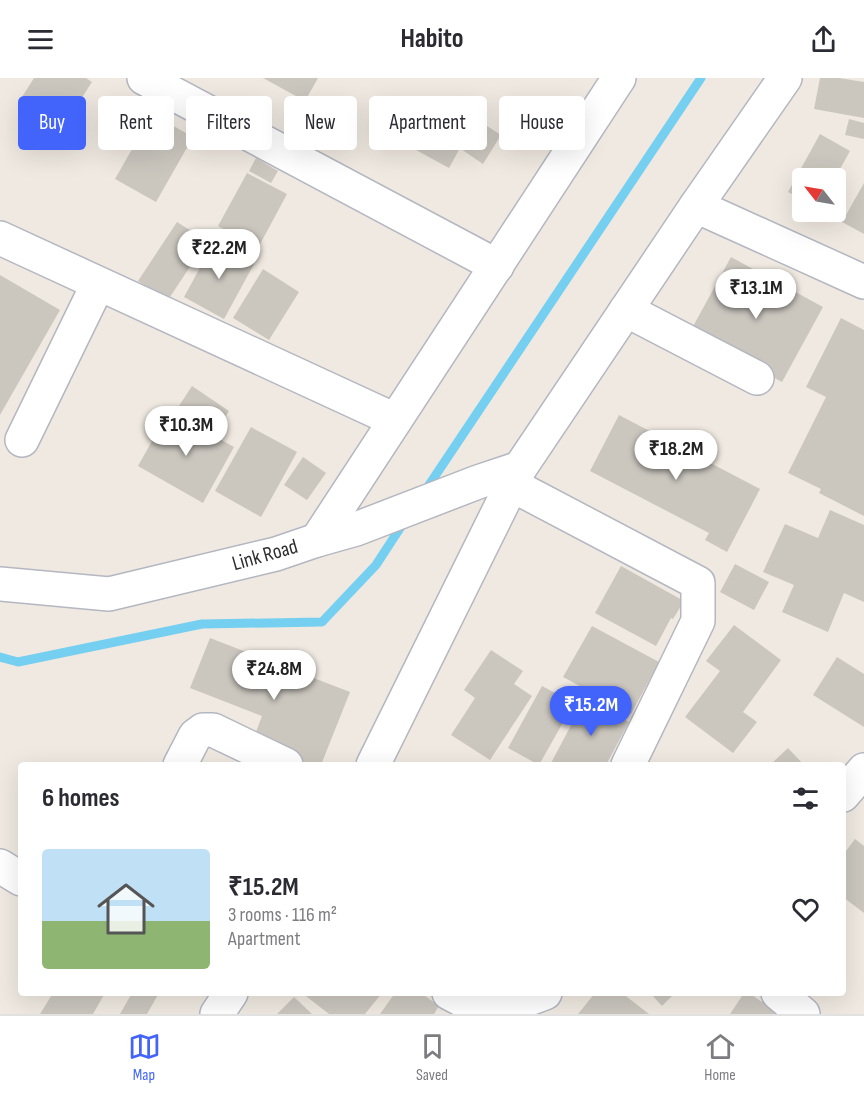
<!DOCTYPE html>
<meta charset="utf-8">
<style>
body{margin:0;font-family:"Sofia Sans Condensed",sans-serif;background:#f2f2f3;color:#2b2b33;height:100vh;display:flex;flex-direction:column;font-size:22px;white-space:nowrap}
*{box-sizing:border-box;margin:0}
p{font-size:20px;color:#7c7c81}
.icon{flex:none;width:33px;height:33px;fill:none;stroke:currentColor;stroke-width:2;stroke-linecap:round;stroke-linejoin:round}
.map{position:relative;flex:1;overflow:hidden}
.details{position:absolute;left:18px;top:684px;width:828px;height:234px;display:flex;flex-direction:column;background:#fff;border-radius:6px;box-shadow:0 6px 24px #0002}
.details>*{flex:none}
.guide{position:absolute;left:18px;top:18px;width:828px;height:54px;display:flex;gap:12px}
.needle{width:39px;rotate:301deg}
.fabs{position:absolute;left:792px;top:90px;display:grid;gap:12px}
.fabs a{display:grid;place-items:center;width:54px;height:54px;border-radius:6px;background:#fff;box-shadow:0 6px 24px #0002;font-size:30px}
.price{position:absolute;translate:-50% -51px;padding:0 14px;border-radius:21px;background:#fff;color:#222;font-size:20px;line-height:39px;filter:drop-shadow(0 2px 3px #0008)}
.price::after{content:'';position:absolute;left:50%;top:36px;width:18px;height:14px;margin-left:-9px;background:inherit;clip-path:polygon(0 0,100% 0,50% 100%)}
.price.selected{background:#4264fb;color:#fff}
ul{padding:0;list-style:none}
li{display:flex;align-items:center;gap:18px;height:150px;padding:0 24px}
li+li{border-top:2px solid #e1e1e2}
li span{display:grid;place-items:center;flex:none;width:168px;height:120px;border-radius:6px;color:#555}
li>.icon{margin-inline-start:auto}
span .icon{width:72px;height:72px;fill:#fffc;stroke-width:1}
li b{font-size:26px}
h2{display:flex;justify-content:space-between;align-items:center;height:72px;padding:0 24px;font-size:26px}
.pill{padding:0 21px;border-radius:6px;background:#fff;box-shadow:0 6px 24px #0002;font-size:21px;line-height:54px}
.pill.selected{background:#4264fb;color:#fff}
header{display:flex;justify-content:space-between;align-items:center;height:78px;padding:0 24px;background:#fff;font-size:27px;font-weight:700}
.dock{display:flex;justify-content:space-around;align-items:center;height:84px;border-top:2px solid #e1e1e2;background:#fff;font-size:16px;color:#7c7c81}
.dock a{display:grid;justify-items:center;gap:3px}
.dock .selected{color:#4264fb}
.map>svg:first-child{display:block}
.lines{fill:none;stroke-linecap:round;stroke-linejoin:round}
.stream{stroke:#75cff0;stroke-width:9}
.building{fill:#cbc7bf}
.minor-casing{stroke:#b4b7c1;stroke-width:36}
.minor{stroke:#fff;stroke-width:33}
.labels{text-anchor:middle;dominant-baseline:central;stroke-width:5;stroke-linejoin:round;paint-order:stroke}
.street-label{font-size:21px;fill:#2e2e2e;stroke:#fff}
</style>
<header><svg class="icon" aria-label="menu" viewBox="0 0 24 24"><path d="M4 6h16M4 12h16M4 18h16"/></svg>Habito<svg class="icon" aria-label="share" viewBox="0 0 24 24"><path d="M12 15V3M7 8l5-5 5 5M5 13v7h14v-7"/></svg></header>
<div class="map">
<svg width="864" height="936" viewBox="0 0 864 936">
<rect width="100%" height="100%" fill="#efe9e1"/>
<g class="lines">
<g class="stream">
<path d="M 425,413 L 701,0"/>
<path d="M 0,579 L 18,584 L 202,546 L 322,544 L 376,487 L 404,444"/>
</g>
</g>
<g class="building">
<path d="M 34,0 L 86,0 L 92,4 L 64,47 L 22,19 Z"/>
<path d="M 263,0 L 318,0 L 305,23 Z"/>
<path d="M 820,0 L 839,0 L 864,4 L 864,40 L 814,31 Z"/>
<path d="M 417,18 L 472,48 L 449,90 L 394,60 Z"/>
<path d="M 152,36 L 193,59 L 156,124 L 115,101 Z"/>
<path d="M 849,41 L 864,45 L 864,61 L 845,57 Z"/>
<path d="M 479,43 L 501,57 L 483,86 L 461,71 Z"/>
<path d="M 820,56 L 850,73 L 835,100 L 802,100 L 802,121 L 788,114 Z"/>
<path d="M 256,80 L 278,93 L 271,105 L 249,93 Z"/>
<path d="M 247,95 L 287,116 L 258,170 L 218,148 Z"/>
<path d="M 864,105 L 864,156 L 842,144 Z"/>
<path d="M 177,144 L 207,163 L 168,222 L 138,203 Z"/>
<path d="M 214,164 L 254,186 L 224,241 L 184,219 Z"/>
<path d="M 731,179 L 823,229 L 782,304 L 690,254 Z"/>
<path d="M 263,191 L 299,214 L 269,262 L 233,240 Z"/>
<path d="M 0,197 L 60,232 L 0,337 Z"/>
<path d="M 841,240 L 864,252 L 864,438 L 819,415 L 821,411 L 788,395 L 826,319 L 806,309 Z"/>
<path d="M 192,308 L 229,333 L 215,355 L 177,331 Z"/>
<path d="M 169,333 L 234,369 L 203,425 L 138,388 Z"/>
<path d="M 619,337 L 760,411 L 727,474 L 705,462 L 709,455 L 590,393 Z"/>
<path d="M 251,349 L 297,374 L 261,439 L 215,413 Z"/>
<path d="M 303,379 L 326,395 L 307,422 L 284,407 Z"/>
<path d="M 830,432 L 864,447 L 864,524 L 844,515 L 828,554 L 782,534 L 794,507 L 763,494 L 785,446 L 818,460 Z"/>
<path d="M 735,486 L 769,504 L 754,532 L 720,514 Z"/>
<path d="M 621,488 L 684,523 L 673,541 L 671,540 L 656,568 L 595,535 Z"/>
<path d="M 734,547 L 781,582 L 743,634 L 757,644 L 733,675 L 685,639 L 720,593 L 706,583 Z"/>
<path d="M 592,548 L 659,584 L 631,636 L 563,599 Z"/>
<path d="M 210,560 L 350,614 L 321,687 L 304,687 L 251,667 L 262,638 L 190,610 Z"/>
<path d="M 491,572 L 523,593 L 514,606 L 532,618 L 490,682 L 451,657 L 475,620 L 464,612 Z"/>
<path d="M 837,579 L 864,596 L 864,649 L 813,617 Z"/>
<path d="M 542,608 L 574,625 L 539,687 L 508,670 Z"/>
<path d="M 585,621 L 629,644 L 606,687 L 554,687 L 551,685 Z"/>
<path d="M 788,670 L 804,687 L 770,687 Z"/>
<path d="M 855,761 L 864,768 L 864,835 L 843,819 L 843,777 Z"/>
<path d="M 53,915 L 105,915 L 93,936 L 40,936 Z"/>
<path d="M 132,915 L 159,915 L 147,936 L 120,936 Z"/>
<path d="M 302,915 L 382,915 L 365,936 L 329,936 Z"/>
<path d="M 395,915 L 421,915 L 439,928 L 434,936 L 380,936 Z"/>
<path d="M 595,915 L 622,915 L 649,936 L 578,936 Z"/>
<path d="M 650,915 L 675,915 L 662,928 Z"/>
<path d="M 744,915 L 749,915 L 780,936 L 730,936 Z"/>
<path d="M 294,919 L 312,936 L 277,936 Z"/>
</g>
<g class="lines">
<g class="minor-casing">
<g id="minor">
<path d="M 144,0 L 497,188"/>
<path d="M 696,128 L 864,204"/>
<path d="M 0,160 L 395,342"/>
<path d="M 626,232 L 757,300"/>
<path d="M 22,362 L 98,206"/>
<path d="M 512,407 L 698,505 L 698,543 L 628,687"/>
<path d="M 317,462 L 619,0"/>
<path d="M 0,506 L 109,516 L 276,476 L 317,462 L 356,451 L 478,404 L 520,390"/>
<path d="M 180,687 L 195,658 L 203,652 L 213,652 L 286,687"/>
<path d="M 373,687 L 520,390 L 696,128 L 785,0"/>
<path d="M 843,717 L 864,692"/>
<path d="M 0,788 L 21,801"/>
<path d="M 449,915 L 468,925 L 510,928 L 545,915"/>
<path d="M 778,915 L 803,936"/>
<path d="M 217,936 L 231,915"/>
</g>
</g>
<use href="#minor" class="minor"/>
</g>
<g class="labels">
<g class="street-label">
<text transform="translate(265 477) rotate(-16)">Link Road</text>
</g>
</g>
</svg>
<div class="fabs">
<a><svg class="needle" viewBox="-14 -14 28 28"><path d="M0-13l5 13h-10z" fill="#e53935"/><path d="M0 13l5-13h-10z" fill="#7c7c81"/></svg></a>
</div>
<b class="price" style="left:219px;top:202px">₹22.2M</b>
<b class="price" style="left:756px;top:242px">₹13.1M</b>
<b class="price" style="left:186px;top:379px">₹10.3M</b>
<b class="price" style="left:676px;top:403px">₹18.2M</b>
<b class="price" style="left:274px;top:623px">₹24.8M</b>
<b class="price selected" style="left:591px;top:659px">₹15.2M</b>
<div class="guide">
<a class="pill selected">Buy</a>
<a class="pill">Rent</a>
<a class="pill">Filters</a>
<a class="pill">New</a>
<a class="pill">Apartment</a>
<a class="pill">House</a>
</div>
<section class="details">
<h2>6 homes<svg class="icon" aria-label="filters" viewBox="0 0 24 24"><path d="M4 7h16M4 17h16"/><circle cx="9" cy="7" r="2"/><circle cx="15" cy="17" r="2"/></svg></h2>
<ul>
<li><span style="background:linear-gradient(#bfe0f5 60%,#8fb573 0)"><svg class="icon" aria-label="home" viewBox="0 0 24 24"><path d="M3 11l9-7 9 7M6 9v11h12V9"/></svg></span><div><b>₹15.2M</b><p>3 rooms · 116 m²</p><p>Apartment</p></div><svg class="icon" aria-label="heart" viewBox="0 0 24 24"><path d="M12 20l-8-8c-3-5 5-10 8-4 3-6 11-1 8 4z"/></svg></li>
</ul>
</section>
</div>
<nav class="dock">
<a class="selected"><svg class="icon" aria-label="map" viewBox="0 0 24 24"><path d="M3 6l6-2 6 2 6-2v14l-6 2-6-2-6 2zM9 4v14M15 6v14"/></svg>Map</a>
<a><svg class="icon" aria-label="saved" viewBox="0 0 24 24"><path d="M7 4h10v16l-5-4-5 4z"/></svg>Saved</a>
<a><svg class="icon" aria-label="home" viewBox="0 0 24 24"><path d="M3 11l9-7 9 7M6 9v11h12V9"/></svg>Home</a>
</nav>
